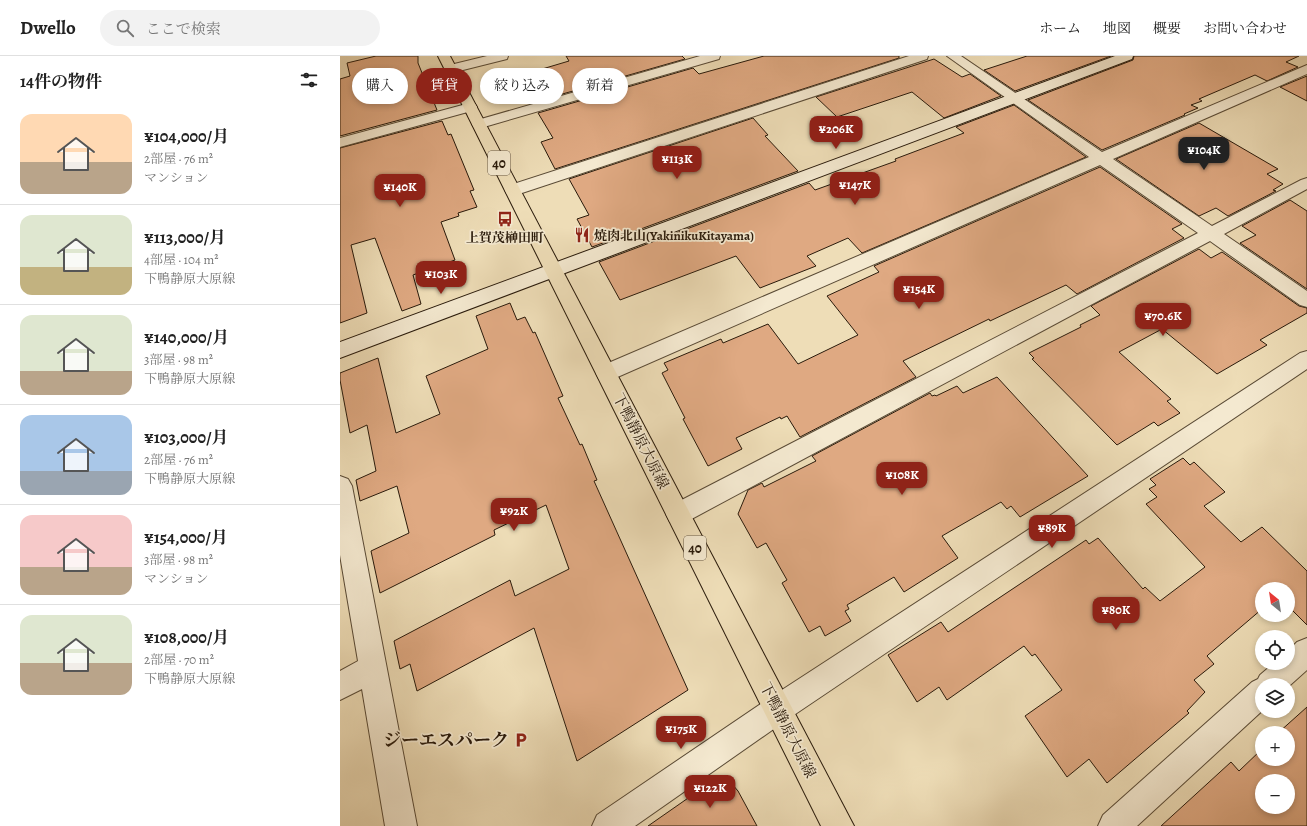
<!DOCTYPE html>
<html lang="ja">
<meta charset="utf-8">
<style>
body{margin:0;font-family:Alegreya,"Noto Serif JP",serif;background:#f2f2f2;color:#222;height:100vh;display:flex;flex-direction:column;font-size:15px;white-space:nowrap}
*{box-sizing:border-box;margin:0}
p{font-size:13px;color:#767676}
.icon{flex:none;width:22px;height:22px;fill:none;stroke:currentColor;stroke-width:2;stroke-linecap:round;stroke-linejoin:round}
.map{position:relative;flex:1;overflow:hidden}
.panel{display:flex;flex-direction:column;background:#fff;width:340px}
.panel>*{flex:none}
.guide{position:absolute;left:12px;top:12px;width:380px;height:36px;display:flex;gap:8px}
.needle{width:26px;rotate:330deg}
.fabs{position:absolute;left:915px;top:526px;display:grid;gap:8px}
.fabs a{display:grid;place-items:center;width:40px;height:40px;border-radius:50%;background:#fff;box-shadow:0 2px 6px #0003;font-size:20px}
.price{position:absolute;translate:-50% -34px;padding:0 9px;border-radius:8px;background:#8f2418;color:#fff;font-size:13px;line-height:26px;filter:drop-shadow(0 1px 2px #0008)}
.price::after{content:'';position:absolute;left:50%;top:24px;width:12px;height:9px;margin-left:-6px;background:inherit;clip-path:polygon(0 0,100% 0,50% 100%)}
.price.active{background:#222;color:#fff}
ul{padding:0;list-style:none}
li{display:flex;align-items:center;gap:12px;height:100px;padding:0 20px}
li+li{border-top:1px solid #e0e0e0}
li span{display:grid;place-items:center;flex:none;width:112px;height:80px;border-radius:12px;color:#555}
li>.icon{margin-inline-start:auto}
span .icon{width:48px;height:48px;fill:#fffc;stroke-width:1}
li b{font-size:17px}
h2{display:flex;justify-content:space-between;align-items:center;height:48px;padding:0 20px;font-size:17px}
.tag{padding:0 14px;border-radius:18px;background:#fff;box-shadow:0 2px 6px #0003;font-size:14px;line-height:36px}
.tag.active{background:#8f2418;color:#fff}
header{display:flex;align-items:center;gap:24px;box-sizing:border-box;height:56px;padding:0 20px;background:#fff;border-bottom:1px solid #e0e0e0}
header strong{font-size:19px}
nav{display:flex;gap:22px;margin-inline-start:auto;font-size:14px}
.search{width:280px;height:36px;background:#f2f2f2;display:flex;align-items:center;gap:10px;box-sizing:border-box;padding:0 14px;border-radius:22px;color:#767676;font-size:15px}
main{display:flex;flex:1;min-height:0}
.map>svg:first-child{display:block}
.building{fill:#dfa982;stroke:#291a0b;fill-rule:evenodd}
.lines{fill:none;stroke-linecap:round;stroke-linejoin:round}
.street-casing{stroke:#5a4b36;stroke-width:2}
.secondary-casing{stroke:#291a0b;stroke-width:2}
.primary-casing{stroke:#291a0b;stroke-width:2}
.street{fill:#f4e9d0;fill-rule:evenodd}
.secondary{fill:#f4e9d0;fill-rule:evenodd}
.primary{fill:#eeddb7;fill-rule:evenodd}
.labels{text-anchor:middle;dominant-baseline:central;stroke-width:3.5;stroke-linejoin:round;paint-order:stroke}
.far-poi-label{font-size:13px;font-weight:bold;fill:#291a0b;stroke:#f4e9d0;text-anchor:start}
.shield{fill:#f4e9d0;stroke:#665846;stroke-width:1}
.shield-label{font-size:14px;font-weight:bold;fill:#291a0b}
.street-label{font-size:15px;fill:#291a0b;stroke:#f4e9d0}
.near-poi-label{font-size:18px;font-weight:bold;fill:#291a0b;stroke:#f4e9d0;text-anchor:end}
</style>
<header>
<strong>Dwello</strong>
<div class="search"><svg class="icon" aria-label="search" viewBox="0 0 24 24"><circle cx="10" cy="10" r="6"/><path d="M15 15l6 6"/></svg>ここで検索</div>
<nav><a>ホーム</a><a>地図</a><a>概要</a><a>お問い合わせ</a></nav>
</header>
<main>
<section class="panel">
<h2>14件の物件<svg class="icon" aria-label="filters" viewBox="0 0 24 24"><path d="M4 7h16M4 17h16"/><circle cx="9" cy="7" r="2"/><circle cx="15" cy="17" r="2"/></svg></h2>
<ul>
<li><span style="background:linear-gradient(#ffd9b3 60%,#b9a48a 0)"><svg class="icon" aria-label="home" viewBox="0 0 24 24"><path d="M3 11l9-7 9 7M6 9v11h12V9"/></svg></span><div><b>¥104,000/月</b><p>2部屋 · 76 m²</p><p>マンション</p></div></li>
<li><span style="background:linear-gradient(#dfe7d0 65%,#c2b280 0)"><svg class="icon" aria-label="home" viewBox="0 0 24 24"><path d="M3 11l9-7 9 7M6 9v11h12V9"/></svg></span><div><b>¥113,000/月</b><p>4部屋 · 104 m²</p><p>下鴨静原大原線</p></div></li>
<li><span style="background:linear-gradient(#dfe7d0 70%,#b9a48a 0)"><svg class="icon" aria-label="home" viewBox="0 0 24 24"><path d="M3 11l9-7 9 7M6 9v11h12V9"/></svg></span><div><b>¥140,000/月</b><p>3部屋 · 98 m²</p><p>下鴨静原大原線</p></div></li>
<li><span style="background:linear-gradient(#a9c7e8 70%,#9aa5b1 0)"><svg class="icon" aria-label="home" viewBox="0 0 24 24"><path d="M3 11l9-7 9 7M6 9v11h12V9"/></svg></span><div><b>¥103,000/月</b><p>2部屋 · 76 m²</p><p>下鴨静原大原線</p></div></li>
<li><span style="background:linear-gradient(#f6c9c9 65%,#b9a48a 0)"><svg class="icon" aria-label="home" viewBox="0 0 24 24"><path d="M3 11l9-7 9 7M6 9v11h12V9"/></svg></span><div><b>¥154,000/月</b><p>3部屋 · 98 m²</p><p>マンション</p></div></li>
<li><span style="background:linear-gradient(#dfe7d0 60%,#b9a48a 0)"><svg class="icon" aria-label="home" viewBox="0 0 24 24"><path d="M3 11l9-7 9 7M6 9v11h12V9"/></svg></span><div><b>¥108,000/月</b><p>2部屋 · 70 m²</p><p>下鴨静原大原線</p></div></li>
</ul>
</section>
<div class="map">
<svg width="967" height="770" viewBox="0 0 967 770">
<rect width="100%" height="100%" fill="#eeddb7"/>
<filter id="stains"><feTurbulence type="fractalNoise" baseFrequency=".005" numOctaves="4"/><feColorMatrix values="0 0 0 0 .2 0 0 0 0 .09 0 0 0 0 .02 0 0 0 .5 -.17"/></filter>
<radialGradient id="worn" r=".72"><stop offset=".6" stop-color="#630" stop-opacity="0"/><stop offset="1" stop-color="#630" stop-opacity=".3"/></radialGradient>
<g class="building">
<path d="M 36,0 L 78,0 L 78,7 L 97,54 L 0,80 L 0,23 L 10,20 L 7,7 Z"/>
<path d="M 226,0 L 342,0 L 345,3 L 191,47 L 188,41 L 184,42 L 172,22 L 229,5 Z"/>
<path d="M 424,0 L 559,0 L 559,2 L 215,113 L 201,86 L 213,82 L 198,57 L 353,12 L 359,18 Z"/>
<path d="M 687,0 L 771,0 L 675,35 L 644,14 Z"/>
<path d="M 794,0 L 959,0 L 946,6 L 958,11 L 927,25 L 915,19 L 859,43 L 862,45 L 851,49 L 858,52 L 844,58 L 845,59 L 762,94 L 688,44 L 793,4 Z"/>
<path d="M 594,3 L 622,21 L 630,18 L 661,40 L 604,62 L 572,36 L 497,61 L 476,41 Z"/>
<path d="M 967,20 L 967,45 L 940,31 Z"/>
<path d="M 674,49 L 746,101 L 522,197 L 508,182 L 467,200 L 476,210 L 420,232 L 396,200 L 280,244 L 259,206 L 469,127 L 475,134 L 556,105 L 555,103 L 624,77 L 616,71 Z"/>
<path d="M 413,62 L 428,79 L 425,80 L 458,115 L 252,191 L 237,163 L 249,159 L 229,123 Z"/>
<path d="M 102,65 L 108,79 L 111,78 L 134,134 L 130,135 L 137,151 L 118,157 L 119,160 L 101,166 L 115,204 L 73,219 L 81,248 L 62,255 L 35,182 L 11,189 L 27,257 L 0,267 L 0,92 Z"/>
<path d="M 859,67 L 938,113 L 927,118 L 943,128 L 933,134 L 936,135 L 888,160 L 876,152 L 859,160 L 776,103 Z"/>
<path d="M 760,111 L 842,168 L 832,173 L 844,182 L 737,238 L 726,229 L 650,265 L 649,263 L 563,305 L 576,321 L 460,381 L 447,360 L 441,363 L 440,361 L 396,382 L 402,393 L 368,410 L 343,363 L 345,362 L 322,317 L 328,314 L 324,307 L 381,283 L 383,287 L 428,268 L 458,308 L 518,279 L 487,240 L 539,216 L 534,210 Z"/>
<path d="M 950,144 L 967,155 L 967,233 L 900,187 L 916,179 L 902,170 Z"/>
<path d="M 859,193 L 871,202 L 882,196 L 959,250 L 967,252 L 967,257 L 920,284 L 927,289 L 877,318 L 822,273 L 779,296 L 831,343 L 827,345 L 840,357 L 818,370 L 814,366 L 777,389 L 692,303 L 694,302 L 689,297 L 741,271 L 740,269 L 760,259 L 751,250 Z"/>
<path d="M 170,247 L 177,264 L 185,261 L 193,277 L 195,276 L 223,340 L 218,342 L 240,389 L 242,388 L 257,424 L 254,425 L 348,634 L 237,705 L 194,572 L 77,635 L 70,608 L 60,613 L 54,585 L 170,524 L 175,540 L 229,513 L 206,449 L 154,474 L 155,479 L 40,537 L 31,495 L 69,477 L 57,430 L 20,445 L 16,424 L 36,415 L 27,369 L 10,377 L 0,324 L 0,317 L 38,302 L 56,377 L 100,358 L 86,320 L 148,293 L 136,260 Z"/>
<path d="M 657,321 L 748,420 L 680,461 L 671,450 L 667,453 L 661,446 L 602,480 L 618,502 L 564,536 L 554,521 L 507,549 L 509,553 L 505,555 L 511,565 L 485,580 L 480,570 L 469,576 L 442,527 L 447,524 L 426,487 L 417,492 L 398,458 L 408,434 L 422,427 L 424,431 L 476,405 L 472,400 L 590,337 L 592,340 L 595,339 L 596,340 L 617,330 L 623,337 Z"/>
<path d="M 843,402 L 850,409 L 854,406 L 885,436 L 864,450 L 901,486 L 922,471 L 967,515 L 967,569 L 948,550 L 948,533 L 922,533 L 922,553 L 868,599 L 867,600 L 874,608 L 854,624 L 865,636 L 847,655 L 849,657 L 767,727 L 749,703 L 727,721 L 685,660 L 722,634 L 695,598 L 692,600 L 684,590 L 607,644 L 599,631 L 577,646 L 548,599 L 601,566 L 608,576 L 746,484 L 749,488 L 758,482 L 803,533 L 805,531 L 820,545 L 865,511 L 806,448 L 817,441 L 809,433 L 816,429 L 810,423 Z"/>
<path d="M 967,651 L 967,770 L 821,770 L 891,706 L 899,715 L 922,693 L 922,703 L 948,703 L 948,677 L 938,677 ZM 922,725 L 948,725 L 948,751 L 922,751 Z"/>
<path d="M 374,724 L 384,725 L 392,728 L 398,735 L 417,770 L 308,770 Z"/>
</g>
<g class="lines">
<g class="street-casing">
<g id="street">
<path d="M 147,0 L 168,0 L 167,3 L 111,17 L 106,16 L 104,13 L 106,10 Z"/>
<path d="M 360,0 L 380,0 L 379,3 L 144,71 L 139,72 L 134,71 L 132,68 L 134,65 Z"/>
<path d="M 569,0 L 588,0 L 587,3 L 179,138 L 173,139 L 167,138 L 165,134 L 167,130 Z"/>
<path d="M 607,0 L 621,0 L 762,96 L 967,9 L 967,18 L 773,103 L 872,170 L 961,124 L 967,122 L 967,133 L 884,178 L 967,235 L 967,251 L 960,249 L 870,185 L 346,466 L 338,469 L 330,466 L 326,458 L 330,450 L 858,177 L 760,109 L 273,323 L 266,325 L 259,323 L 256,317 L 259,311 L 749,101 Z"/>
<path d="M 130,47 L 135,48 L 137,51 L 135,54 L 0,91 L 0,82 Z"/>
<path d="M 967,295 L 967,313 L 448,663 L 295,770 L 252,770 L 257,759 L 428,643 L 960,297 Z"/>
<path d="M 0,420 L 8,423 L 12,430 L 77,770 L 45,770 L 22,633 L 0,644 L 0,615 L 18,605 L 0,499 Z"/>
<path d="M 967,582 L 967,614 L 948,631 L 948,629 L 922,629 L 922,655 L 797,770 L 758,770 L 763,759 L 912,626 L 918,623 L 920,619 L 934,607 L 948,607 L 948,595 L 957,586 Z"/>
</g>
</g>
<g class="secondary-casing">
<path id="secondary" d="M 775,0 L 793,0 L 792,3 L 0,302 L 0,286 Z"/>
</g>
<g class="primary-casing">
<path id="primary" d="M 98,0 L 110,0 L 514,770 L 481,770 Z"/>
</g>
<use href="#street" class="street"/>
<use href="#secondary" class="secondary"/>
<use href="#primary" class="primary"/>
</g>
<defs>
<g id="bus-bare" transform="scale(1.2)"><path d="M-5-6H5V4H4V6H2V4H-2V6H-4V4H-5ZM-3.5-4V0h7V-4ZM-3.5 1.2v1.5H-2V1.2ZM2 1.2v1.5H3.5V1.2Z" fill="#8f2418" stroke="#f4e9d0" stroke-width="2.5" paint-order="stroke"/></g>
<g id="restaurant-bare" transform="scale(1.2)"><path d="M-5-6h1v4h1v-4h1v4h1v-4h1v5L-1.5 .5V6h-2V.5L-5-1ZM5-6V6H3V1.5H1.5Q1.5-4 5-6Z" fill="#8f2418" stroke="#f4e9d0" stroke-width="2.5" paint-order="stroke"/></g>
<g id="parking-bare" transform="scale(1.2)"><path d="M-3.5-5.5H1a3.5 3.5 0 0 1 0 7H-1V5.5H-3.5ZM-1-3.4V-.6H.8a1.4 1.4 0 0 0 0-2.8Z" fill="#8f2418" stroke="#f4e9d0" stroke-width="2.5" paint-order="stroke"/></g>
</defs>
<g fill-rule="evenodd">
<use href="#bus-bare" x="165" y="163"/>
<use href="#restaurant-bare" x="242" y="179"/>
<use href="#parking-bare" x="181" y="684"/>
</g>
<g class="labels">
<g class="far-poi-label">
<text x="254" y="179">焼肉北山(YakinikuKitayama)</text>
<text x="165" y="181" text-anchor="middle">上賀茂榊田町</text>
</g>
<g class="shield">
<rect x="148" y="95" width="22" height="24" rx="3"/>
<rect x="344" y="480" width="22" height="24" rx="3"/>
</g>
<g class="shield-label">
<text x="159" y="107">40</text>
<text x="355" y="492">40</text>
</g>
<g class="street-label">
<text transform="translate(301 385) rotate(63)">下鴨静原大原線</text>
<text transform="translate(448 674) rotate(63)">下鴨静原大原線</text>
</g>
<g class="near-poi-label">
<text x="169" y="684">ジーエスパーク</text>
</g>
</g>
<rect width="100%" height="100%" filter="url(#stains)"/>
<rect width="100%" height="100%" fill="url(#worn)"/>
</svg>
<div class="fabs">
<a><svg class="needle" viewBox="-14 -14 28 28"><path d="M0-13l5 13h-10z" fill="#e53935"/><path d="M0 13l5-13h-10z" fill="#767676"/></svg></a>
<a><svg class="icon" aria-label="locate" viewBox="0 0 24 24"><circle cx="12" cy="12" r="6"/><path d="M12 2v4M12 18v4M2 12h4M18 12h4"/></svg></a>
<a><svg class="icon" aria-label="layers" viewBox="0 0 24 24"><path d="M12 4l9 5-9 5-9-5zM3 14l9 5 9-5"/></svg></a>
<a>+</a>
<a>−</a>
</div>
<b class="price" style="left:496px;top:94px">¥206K</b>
<b class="price active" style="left:864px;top:115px">¥104K</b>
<b class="price" style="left:337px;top:124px">¥113K</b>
<b class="price" style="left:515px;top:150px">¥147K</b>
<b class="price" style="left:60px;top:152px">¥140K</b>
<b class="price" style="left:101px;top:239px">¥103K</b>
<b class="price" style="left:579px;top:254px">¥154K</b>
<b class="price" style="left:823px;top:281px">¥70.6K</b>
<b class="price" style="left:562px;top:440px">¥108K</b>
<b class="price" style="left:174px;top:476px">¥92K</b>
<b class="price" style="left:712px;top:493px">¥89K</b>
<b class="price" style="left:776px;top:575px">¥80K</b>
<b class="price" style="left:341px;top:694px">¥175K</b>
<b class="price" style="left:370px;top:753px">¥122K</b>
<div class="guide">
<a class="tag">購入</a>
<a class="tag active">賃貸</a>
<a class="tag">絞り込み</a>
<a class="tag">新着</a>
</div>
</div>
</main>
